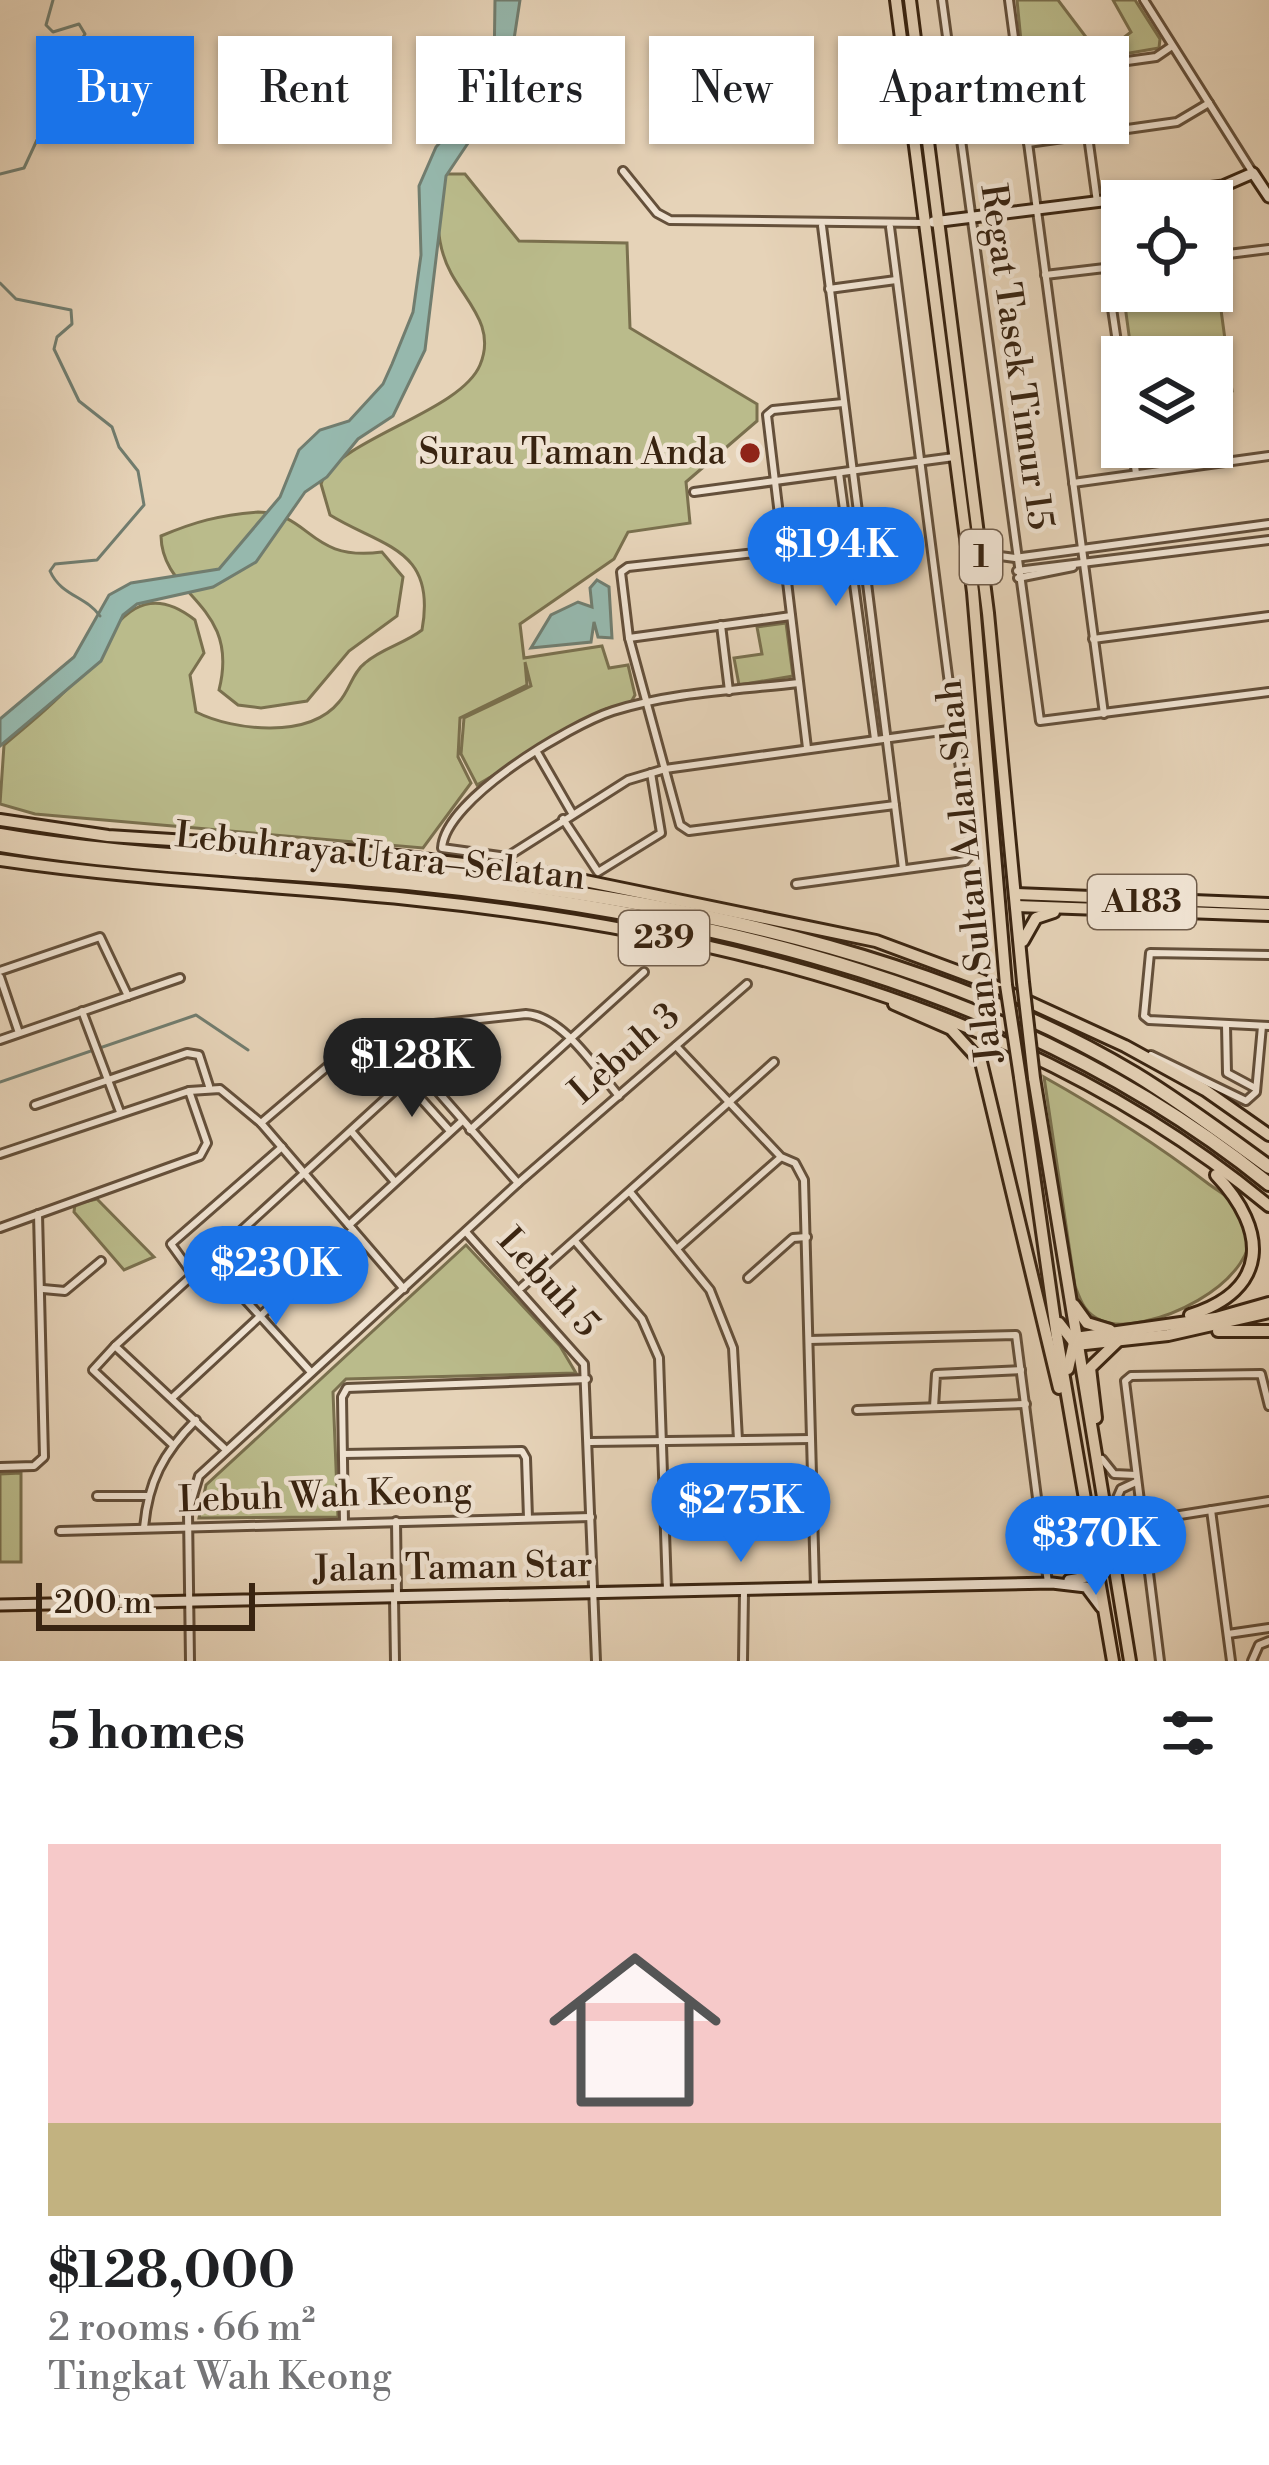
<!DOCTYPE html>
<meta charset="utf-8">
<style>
body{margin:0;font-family:"Libre Bodoni",serif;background:#f2f2f2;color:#202124;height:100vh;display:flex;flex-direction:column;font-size:45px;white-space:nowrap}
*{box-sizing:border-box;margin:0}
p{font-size:39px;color:#757577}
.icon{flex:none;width:66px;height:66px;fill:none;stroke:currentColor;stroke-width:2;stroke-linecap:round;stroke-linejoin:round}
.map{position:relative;height:1661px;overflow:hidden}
.side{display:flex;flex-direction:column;background:#fff;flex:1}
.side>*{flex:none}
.hud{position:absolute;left:36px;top:36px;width:1197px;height:108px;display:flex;gap:24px}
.controls{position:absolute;left:1101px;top:180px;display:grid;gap:24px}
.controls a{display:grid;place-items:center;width:132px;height:132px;border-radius:0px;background:#fff;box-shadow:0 3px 9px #0004;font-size:60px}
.scale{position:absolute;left:36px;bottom:30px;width:219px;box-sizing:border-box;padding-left:12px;border:6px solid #392411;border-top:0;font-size:33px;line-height:42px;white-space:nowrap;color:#392411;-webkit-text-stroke:9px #efe2d1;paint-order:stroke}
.price{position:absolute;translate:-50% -102px;padding:0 27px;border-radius:42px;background:#1a73e8;color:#fff;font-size:39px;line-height:78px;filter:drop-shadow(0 3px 6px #0008)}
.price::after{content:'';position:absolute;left:50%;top:72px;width:36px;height:27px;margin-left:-18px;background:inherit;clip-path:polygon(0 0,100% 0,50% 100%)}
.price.current{background:#222;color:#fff}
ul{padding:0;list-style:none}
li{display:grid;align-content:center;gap:24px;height:636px;padding:0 48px}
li+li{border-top:3px solid #e0e0e0}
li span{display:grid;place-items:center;height:372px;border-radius:0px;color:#555}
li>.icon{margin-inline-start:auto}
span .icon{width:216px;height:216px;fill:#fffc;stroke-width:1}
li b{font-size:51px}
h2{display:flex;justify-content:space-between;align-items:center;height:144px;padding:0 48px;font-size:51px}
.pill{padding:0 42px;border-radius:0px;background:#fff;box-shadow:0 3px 9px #0004;font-size:42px;line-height:108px}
.pill.current{background:#1a73e8;color:#fff}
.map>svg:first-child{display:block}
.green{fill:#babb8b;stroke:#7a704e;stroke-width:3}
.water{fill:#96b8ad;stroke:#717d6f;stroke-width:3}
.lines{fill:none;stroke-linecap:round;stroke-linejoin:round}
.stream{stroke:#717d6f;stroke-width:3}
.street-casing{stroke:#64503b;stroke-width:12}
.secondary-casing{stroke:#392411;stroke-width:15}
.primary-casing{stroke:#392411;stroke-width:16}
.highway-casing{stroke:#392411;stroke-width:18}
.street{stroke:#efe2d1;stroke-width:6}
.secondary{stroke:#efe2d1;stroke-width:9}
.primary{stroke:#e6d3b8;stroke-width:10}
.highway{stroke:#e6d3b8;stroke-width:12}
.primary-bridge-casing{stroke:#392411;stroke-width:16;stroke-linecap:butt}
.primary-bridge{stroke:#e6d3b8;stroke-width:10}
.poi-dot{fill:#8f2418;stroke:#efe2d1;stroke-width:4.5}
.labels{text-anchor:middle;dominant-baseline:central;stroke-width:9;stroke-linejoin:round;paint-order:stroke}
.shield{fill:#efe2d1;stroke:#705d4b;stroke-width:3}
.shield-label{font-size:33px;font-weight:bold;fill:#392411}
.street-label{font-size:36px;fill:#392411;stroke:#efe2d1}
.poi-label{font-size:36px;fill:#392411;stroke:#efe2d1;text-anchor:end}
</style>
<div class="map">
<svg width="1269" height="1661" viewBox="0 0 1269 1661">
<rect width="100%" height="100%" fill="#e6d3b8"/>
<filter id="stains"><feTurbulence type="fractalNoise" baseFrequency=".00167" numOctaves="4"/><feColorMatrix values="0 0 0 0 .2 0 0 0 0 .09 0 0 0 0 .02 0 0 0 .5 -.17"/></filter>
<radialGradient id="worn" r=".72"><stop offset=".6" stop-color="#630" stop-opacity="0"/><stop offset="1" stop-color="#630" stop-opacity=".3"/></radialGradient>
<g class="green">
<path d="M 1017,0 L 1058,0 L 1101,57 L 1030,69 L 1023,62 Z"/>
<path d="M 1113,0 L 1135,0 L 1160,39 L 1159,48 L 1118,55 L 1113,46 L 1131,32 Z"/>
<path d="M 443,174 L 465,174 L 519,241 L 627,243 L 630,328 L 757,404 L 757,421 L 686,482 L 690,523 L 628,532 L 614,559 L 520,624 L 524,658 L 602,646 L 609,668 L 628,665 L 635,695 L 630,704 L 606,709 L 477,785 L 461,754 L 464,718 L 531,686 L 525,662 L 527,685 L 460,718 L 458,757 L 471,783 L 423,848 L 35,814 L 0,804 L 4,745 C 27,725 54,705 74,681 C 108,640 133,571 195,620 L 204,653 L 190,675 L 196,712 C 234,731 309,739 339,702 C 350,690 352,673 365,663 C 382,648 404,644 422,630 C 437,548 382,547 330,515 L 321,484 C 334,440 460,413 480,365 C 496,327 467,303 451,273 C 435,244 435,205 443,174 Z"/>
<path d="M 1212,273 L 1216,273 L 1232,391 L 1212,394 L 1212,357 L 1132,357 L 1123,291 L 1212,291 Z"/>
<path d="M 258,512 C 312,513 308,562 382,552 L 403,577 L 397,616 L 349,651 L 307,701 L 261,708 L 238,705 L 219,690 C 241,603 162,597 161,536 C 194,522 219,515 258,512 Z"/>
<path d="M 786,623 L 793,676 L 739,685 L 734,658 L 762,654 L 757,627 Z"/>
<path d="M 1044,1077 C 1101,1109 1154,1142 1206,1182 C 1219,1192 1239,1203 1249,1216 C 1269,1284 1142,1338 1102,1321 C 1085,1314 1081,1302 1075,1286 Z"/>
<path d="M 97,1199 L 154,1257 L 124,1270 L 74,1212 L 75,1204 Z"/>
<path d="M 466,1245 L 560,1346 L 576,1373 L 346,1379 L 333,1392 L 338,1517 L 199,1518 L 206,1485 Z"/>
<path d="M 21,1473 L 21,1562 L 0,1562 L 0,1474 Z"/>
</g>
<g class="water">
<path d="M 495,0 L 520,0 L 507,85 L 446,176 L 425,350 L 393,416 L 358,439 L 327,477 L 305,492 L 256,562 L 213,587 L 137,604 L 123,615 L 101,661 L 0,746 L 0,719 L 74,657 L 109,595 L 131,583 L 219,569 L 280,497 L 299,450 L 320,430 L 349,421 L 383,384 L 392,364 L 413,312 L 421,255 L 419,186 L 436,147 L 484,93 L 494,71 Z"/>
<path d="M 597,580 L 609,587 L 612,638 L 598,637 L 594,622 L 591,642 L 531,648 L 551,615 L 578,602 L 592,607 L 590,588 Z"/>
</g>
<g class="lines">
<g class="stream">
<path d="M 0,174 L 24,168 L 37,140 L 64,119 L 75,92 L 66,64 L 85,34 L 79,24 L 53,32 L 46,25 L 53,0"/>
<path d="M 0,283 L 16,299 L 71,310 L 72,324 L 57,337 L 54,349 L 79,401 L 112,427 L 119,447 L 138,471 L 144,505 L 97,560 L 55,564 L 50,571 C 61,596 86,596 100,616"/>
<path d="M 0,1082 L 196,1015 L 248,1050"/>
</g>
<g class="street-casing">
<g id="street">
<path d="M 942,0 L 1040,721 L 1269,692"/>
<path d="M 1009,0 L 1104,714"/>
<path d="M 1144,0 L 1253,173"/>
<path d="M 1019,76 L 1156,57 L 1172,46"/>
<path d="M 956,103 L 1021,94"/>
<path d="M 1088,136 L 1097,202"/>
<path d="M 1028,143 L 1177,122 L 1209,103"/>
<path d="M 623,171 L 657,213 L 670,220 L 924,223"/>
<path d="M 822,226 L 903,869"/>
<path d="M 1212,256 L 1269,249"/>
<path d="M 1106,268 L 1122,376"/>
<path d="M 1045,275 L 1122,266"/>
<path d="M 829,289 L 896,280"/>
<path d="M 1132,447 L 1136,473"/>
<path d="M 839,473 L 875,739"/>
<path d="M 1073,483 L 1269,456"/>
<path d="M 694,492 L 954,457"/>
<path d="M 981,540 L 1000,556 L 1015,558 L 1269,524"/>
<path d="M 783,550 L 628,567 L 621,572 L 629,638 L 680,825 L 689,831 L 895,805"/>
<path d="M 1017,571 L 1269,540"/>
<path d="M 1018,578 L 1073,567"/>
<path d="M 721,625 L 729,691"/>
<path d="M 629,638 L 791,616"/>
<path d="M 1093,639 L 1269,616"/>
<path d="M 799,683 C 738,690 672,692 613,711 C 570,725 445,799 442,848 L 507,857 L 628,780 L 665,769 L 956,729"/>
<path d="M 807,748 L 767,415 L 773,410 L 843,403"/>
<path d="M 538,754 L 572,813"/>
<path d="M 563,819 L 598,872 L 661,833 L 651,773"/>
<path d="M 796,884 L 965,861 L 971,854 L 890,227"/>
<path d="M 1269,955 L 1150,953 L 1144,1016 L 1149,1020 L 1269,1026"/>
<path d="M 0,971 L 100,937 L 128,996"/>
<path d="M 0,977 L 19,1033"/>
<path d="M 82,1011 L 120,1112"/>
<path d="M 1226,1025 L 1227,1073 L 1255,1088"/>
<path d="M 383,1029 L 518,1183"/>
<path d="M 0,1040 L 180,978"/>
<path d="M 676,1046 L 781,1157 L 795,1163 L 804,1180 L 815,1586"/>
<path d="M 1151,1055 L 1246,1101 L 1256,1092 L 1262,1026"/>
<path d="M 405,1081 L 450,1131"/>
<path d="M 35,1105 L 187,1053 L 199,1055 L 209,1086"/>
<path d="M 261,1123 L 369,1031 L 526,1014 C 563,1016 596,1069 619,1096"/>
<path d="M 470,1130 L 644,972"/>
<path d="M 351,1131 L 395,1182"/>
<path d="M 0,1154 L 189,1091 L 220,1089 L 261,1123 L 404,1289"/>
<path d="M 630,1192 L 710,1290 L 733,1348 L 738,1440"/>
<path d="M 349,1225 L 461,1122"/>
<path d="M 0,1228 L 200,1156 L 207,1143 L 189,1091"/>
<path d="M 466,1232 L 584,1364 L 596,1661"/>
<path d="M 575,1241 L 642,1319 L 659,1358 L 667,1590"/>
<path d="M 679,1247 L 780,1158"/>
<path d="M 210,1261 L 310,1371"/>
<path d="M 194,1276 L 171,1244 L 282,1147"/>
<path d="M 748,1278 L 793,1238 L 807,1237"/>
<path d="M 522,1287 L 774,1062"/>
<path d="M 43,1289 L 65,1291 L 101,1261"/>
<path d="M 809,1340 L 1016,1335 L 1048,1583"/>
<path d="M 115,1346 L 93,1370 L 172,1444"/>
<path d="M 172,1398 L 353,1230"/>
<path d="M 934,1407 L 936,1374 L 1021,1370"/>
<path d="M 857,1410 L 1026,1404"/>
<path d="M 590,1442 L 810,1439"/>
<path d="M 224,1448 L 115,1346 L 417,1070"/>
<path d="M 343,1454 L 522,1451 L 526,1458 L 528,1518"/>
<path d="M 1102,1459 L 1114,1474 L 1136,1475"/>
<path d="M 0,1467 L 34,1466 L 44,1457 L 38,1214"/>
<path d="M 97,1496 L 147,1496"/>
<path d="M 1211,1510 L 1231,1661"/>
<path d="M 1110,1514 L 1121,1489 L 1136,1482"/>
<path d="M 666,1516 L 813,1511"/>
<path d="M 396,1521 L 397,1595"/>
<path d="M 1142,1521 L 1269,1501"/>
<path d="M 344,1523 L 342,1397 L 347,1388 L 587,1379"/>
<path d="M 144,1528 C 148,1482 163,1453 196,1420"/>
<path d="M 60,1531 L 591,1517"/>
<path d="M 394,1597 L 395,1661"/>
<path d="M 1228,1634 L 1269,1628"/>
<path d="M 190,1661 L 188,1513 L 199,1476 L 518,1183 L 747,984"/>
<path d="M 743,1661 L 744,1592"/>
<path d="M 1160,1661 L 1125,1381 L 1131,1376 L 1261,1374 L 1269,1406"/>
<path d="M 1252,1661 L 1259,1645 L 1269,1641"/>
</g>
</g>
<g class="secondary-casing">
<g id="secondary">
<path d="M 933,222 L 1223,186 L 1253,173 L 1269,197"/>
<path d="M 1069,1580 L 1087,1577 L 1095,1560"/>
<path d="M 0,1605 L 1052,1583 L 1086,1587 L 1101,1607"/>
</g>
</g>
<g class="primary-casing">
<g id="primary">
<path d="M 896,0 L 973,592 L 1006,985"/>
<path d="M 910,0 L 988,613 L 1023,982"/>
<path d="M 0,820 L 108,836 L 364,852 L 556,875 L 876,941 L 981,980 L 1125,1046 L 1205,1090 L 1269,1135"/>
<path d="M 0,860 C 135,880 272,885 408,899 C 714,930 1027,1005 1269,1206"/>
<path d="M 1015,894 L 1269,904"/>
<path d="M 1016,906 L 1269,915"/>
<path d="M 1023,941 L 1036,918 L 1054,912"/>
<path d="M 894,1004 L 951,1029 L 981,1062 L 1059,1388"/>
<path d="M 1020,1077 L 1057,1337 L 1113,1661"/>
<path d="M 1034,1078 L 1130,1661"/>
<path d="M 1074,1305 L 1087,1323 L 1110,1330"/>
<path d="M 1190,1315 C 1269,1290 1269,1231 1216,1175"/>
<path d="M 1059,1323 L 1076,1345 L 1168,1335 L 1269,1312"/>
<path d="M 1218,1331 L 1269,1331"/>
<path d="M 1068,1369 L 1075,1338 L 1216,1318 L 1269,1303"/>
<path d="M 1096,1418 L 1090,1368 L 1120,1339"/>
</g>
</g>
<g class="highway-casing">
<g id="highway">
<path d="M 0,835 C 134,858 271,860 406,872 C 647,895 925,948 1135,1074 C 1181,1102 1225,1135 1269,1167"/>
<path d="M 0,845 C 135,868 271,870 407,883 C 714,914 1024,986 1269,1184"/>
</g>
</g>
<use href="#street" class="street"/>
<use href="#secondary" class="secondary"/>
<use href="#primary" class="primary"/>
<use href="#highway" class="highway"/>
<g class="primary-bridge-casing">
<g id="primary-bridge">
<path d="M 1023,982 L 1034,1078"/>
<path d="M 1006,985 L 1020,1077"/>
</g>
</g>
<use href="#primary-bridge" class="primary-bridge"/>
</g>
<circle class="poi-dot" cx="750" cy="453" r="12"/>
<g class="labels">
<g class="shield">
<rect x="960" y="530" width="42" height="54" rx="9"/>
<rect x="1088" y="875" width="108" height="54" rx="9"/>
<rect x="619" y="911" width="90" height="54" rx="9"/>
</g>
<g class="shield-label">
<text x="981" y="557">1</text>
<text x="1142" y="902">A183</text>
<text x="664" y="938">239</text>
</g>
<g class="street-label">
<text transform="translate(1016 357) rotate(82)">Regat Tasek Timur 15</text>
<text transform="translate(380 857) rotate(6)">Lebuhraya Utara–Selatan</text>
<text transform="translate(970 871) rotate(-96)">Jalan Sultan Azlan Shah</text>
<text transform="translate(625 1054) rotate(-41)">Lebuh 3</text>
<text transform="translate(548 1283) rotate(48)">Lebuh 5</text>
<text transform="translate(325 1496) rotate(-2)">Lebuh Wah Keong</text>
<text transform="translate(453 1568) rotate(-1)">Jalan Taman Star</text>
</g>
<g class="poi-label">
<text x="726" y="453">Surau Taman Anda</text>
</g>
</g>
<rect width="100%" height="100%" filter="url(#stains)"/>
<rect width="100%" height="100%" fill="url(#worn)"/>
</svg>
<div class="controls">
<a><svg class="icon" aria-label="locate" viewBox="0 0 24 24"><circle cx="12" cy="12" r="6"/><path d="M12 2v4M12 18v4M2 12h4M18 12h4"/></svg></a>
<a><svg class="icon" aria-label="layers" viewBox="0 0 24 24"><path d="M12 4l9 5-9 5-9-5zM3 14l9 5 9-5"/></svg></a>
</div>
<div class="scale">200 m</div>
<b class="price" style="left:836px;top:609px">$194K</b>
<b class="price current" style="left:412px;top:1120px">$128K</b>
<b class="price" style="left:276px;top:1328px">$230K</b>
<b class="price" style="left:741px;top:1565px">$275K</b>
<b class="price" style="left:1096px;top:1598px">$370K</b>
<div class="hud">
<a class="pill current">Buy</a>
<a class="pill">Rent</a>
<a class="pill">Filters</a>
<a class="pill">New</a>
<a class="pill">Apartment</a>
</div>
</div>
<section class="side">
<h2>5 homes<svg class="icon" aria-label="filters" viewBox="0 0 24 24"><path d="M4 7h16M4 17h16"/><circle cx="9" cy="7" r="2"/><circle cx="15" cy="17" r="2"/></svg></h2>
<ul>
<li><span style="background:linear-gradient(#f6c9c9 75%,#c2b280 0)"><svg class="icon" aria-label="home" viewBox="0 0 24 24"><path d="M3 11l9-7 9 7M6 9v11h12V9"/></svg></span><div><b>$128,000</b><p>2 rooms · 66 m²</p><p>Tingkat Wah Keong</p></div></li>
</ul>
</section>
